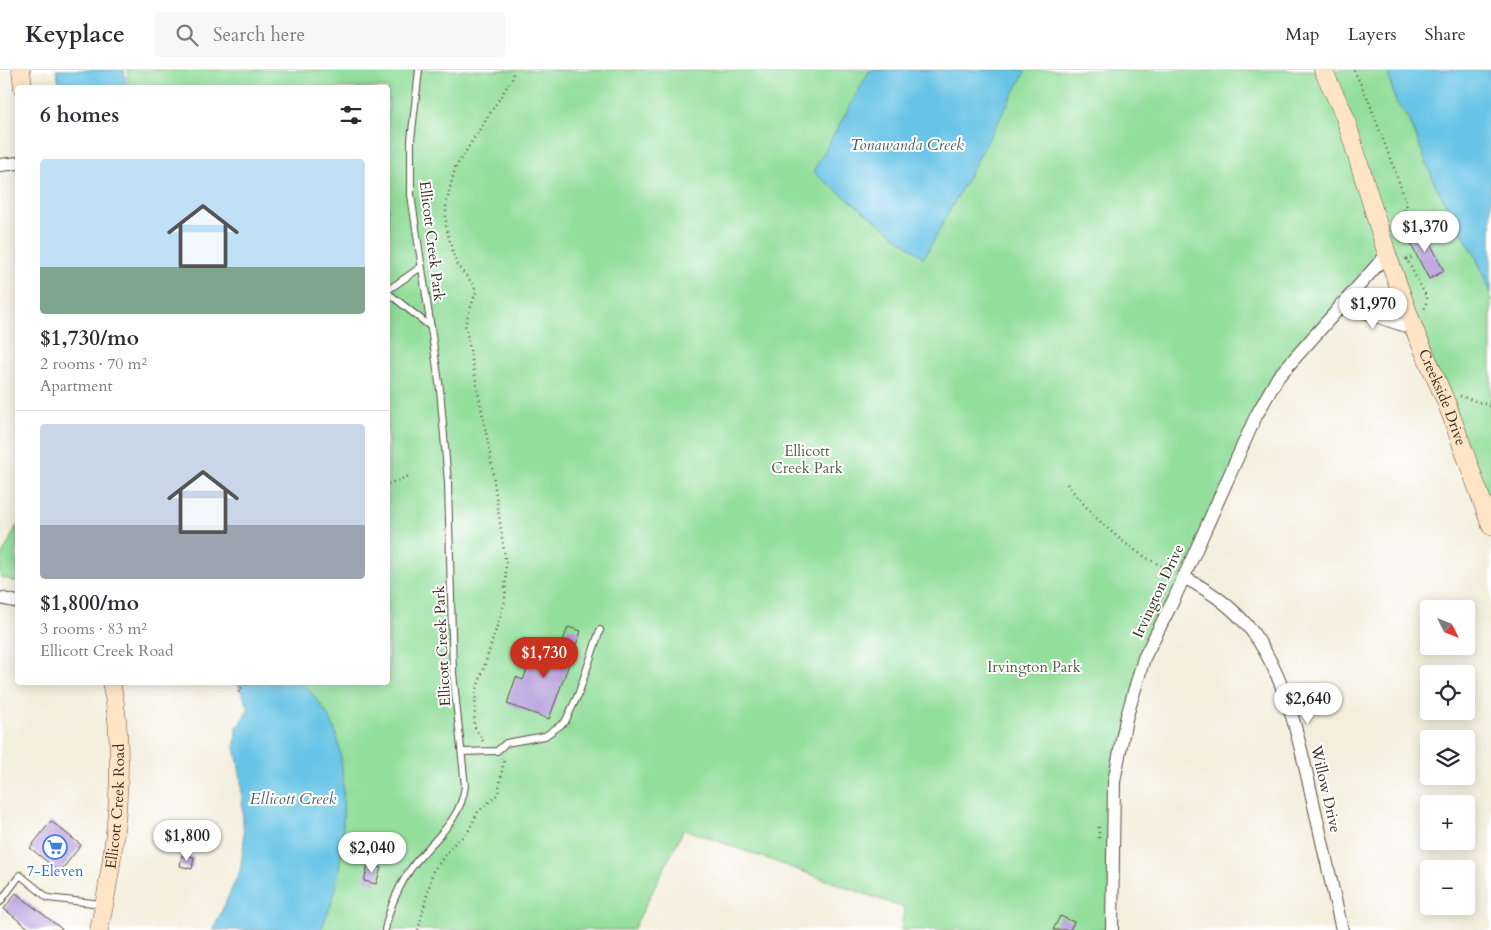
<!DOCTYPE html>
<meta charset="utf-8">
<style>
body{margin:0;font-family:Cardo,serif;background:#f7f7f7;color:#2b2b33;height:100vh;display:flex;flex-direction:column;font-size:19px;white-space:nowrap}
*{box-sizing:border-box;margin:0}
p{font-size:16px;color:#7c7c81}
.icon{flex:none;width:28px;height:28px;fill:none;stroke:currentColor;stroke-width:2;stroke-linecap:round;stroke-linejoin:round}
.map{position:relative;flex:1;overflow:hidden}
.side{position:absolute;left:15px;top:15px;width:375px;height:600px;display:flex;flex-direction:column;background:#fff;border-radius:5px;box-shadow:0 2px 12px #0003}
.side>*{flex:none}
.needle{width:32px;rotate:132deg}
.controls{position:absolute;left:1420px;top:530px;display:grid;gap:10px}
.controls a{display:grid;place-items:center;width:55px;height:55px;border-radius:5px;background:#fff;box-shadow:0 2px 12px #0003;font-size:25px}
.price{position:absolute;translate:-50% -42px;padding:0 11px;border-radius:18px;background:#fff;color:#222;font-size:16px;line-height:32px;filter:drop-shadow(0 1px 2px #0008)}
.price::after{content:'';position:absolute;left:50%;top:30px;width:15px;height:11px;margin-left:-8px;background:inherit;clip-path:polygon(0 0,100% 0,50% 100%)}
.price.active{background:#c8321e;color:#fff}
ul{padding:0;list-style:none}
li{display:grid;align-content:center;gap:10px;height:265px;padding:0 25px}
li+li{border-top:1px solid #e1e1e2}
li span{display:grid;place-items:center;height:155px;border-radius:5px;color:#555}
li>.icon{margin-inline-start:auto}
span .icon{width:90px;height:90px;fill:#fffc;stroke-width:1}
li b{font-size:21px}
h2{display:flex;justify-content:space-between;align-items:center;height:60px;padding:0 25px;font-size:21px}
header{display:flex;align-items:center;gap:30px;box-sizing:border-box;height:70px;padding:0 25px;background:#fff;border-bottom:1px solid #e1e1e2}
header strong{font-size:24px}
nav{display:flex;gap:28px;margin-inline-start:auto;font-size:18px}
.search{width:350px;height:45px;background:#f7f7f7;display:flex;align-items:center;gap:12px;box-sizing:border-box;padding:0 18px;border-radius:5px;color:#7c7c81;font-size:19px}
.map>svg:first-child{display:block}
.green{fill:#93de9b;stroke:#67845c}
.water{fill:#68c4e6;stroke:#527782}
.building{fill:#b196d9}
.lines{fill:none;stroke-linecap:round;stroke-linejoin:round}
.lane-casing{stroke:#57483b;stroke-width:8}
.street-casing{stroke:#57483b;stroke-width:14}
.secondary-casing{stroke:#57483b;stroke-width:19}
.path{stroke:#57483b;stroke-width:2.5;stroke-dasharray:1 4;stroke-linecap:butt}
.lane{stroke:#fff;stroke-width:6}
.street{stroke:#fff;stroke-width:12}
.secondary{stroke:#ffe4c6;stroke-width:18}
.labels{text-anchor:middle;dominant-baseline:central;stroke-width:4;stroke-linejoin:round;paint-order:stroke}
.street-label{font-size:15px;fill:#3b2a1e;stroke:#fff}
.park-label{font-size:15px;fill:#556044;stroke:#fff}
.shop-label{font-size:15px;fill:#366cbe;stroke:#fff}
.water-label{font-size:16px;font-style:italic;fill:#4b6064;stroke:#fff}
</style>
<header>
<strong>Keyplace</strong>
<div class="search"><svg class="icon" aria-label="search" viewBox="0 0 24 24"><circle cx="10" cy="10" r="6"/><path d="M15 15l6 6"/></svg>Search here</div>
<nav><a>Map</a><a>Layers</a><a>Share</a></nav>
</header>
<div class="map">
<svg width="1491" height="860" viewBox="0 0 1491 860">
<rect width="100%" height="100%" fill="#fff"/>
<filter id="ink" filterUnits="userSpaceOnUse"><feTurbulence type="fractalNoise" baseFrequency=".02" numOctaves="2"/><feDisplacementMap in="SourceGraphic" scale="10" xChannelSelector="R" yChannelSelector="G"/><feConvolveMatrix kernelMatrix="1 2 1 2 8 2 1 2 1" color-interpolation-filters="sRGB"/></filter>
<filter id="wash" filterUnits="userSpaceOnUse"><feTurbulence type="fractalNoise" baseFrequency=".0096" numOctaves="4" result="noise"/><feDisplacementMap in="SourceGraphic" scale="20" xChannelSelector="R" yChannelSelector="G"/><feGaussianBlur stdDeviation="1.12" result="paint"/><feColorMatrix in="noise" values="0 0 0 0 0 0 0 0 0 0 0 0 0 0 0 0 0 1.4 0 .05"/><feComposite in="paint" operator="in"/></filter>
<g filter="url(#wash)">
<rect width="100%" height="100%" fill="#f3efdd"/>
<g class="green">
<path d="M 127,0 L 1387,0 L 1396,32 L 1410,51 L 1435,114 L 1477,189 L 1491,223 L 1491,465 L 1447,334 L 1387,185 L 1278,307 L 1144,588 L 1114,712 L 1112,860 L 901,860 L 904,838 L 684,759 L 633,860 L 271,860 L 300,613 L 388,612 L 388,18 L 129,17 Z"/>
<path d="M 17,455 L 17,512 L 0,507 L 0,490 Z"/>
</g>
<g class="water">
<path d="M 56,0 L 124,0 L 127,17 L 60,17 Z"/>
<path d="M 870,0 L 1026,0 L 924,188 L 813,102 Z"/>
<path d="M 1387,0 L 1491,0 L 1491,223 L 1477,189 L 1435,114 L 1410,51 L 1396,32 Z"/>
<path d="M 237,613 L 303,613 C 315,627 328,642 335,660 C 348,700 345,788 333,828 C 330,839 325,849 321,860 L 213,860 L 240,801 L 244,773 L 241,708 L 235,677 L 236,659 L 249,638 Z"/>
</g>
<g id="blocks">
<g class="building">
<path d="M 1422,157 L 1444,201 L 1429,209 L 1406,165 Z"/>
<path d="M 568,557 L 581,561 L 549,649 L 507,634 L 516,607 L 523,610 L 533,583 L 556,591 Z"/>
<path d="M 51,751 L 81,775 L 60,802 L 30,778 Z"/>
<path d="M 182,785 L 194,787 L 192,799 L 180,796 Z"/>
<path d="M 368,795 L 381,798 L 376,814 L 364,811 Z"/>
<path d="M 16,823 L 63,860 L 31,860 L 4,839 Z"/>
<path d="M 1060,846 L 1074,852 L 1070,860 L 1053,860 Z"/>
</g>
</g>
</g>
<g filter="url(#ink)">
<use href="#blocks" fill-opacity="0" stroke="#57483b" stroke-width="1"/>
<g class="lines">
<g class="lane-casing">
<g id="lane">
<path d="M 388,220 L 421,197"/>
<path d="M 388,223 L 431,257"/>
<path d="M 462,682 L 497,681 L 506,673 L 545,666 L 565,652 L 578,625 L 600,560"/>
<path d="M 0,832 L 20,805 L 48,828 L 102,834"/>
<path d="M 385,860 C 389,837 401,811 415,793 C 435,768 461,750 465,716 L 453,603 L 448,413 L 440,319 L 411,125 L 411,70 L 419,0"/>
</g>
</g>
<g class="street-casing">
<g id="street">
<path d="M 0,95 L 18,93"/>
<path d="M 1341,234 L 1414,259"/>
<path d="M 1183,507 C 1213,522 1240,542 1258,570 C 1288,615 1300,674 1312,727 C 1322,771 1332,816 1342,860"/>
<path d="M 0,528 L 18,532"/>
<path d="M 1112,860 L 1114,712 L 1126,649 L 1144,588 L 1174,529 L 1256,346 L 1278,307 L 1387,184"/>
</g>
</g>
<g class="secondary-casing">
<g id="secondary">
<path d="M 21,0 L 23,18"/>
<path id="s1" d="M 1323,0 L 1344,44 L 1387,184 L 1414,259 L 1447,334 L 1491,456"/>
<path id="s2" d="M 99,860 C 115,787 128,686 111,612"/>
</g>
</g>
<g class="path">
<path d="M 1354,0 L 1368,29 L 1407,134 L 1396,161"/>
<path d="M 1406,188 L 1427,228 L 1424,242"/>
<path d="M 1406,190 L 1412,187"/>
<path d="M 1460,326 L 1491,336"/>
<path d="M 388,414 L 409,406"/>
<path d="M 1067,414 C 1096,451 1129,482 1172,501"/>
<path d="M 238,622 L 247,612"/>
<path d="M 483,671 L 474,656 L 476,622 L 505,531 L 506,495 L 490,383 L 465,254 L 476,222 L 474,215 L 456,194 L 446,157 L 446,134 L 455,98 L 512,9 L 514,0"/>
<path d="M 1099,768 L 1099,753"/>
<path d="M 418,860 L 433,801 L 453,775 L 468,762 L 478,742 L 498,724 L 504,690 L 502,688"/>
</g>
<use href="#lane" class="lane"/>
<use href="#street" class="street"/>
<use href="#secondary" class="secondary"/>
</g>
</g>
<defs>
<g id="supermarket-ring" transform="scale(1.25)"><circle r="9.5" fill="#fff" stroke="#3f7fe0" stroke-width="1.5"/><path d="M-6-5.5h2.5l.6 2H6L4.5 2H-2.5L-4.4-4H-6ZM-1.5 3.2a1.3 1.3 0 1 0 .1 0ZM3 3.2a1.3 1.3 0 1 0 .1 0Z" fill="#3f7fe0"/></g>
</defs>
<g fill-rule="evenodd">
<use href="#supermarket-ring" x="55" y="777"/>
</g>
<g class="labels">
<g class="street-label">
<text transform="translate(432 171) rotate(83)">Ellicott Creek Park</text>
<text stroke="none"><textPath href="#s1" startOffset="349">Creekside Drive</textPath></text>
<text transform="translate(1158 521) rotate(-65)">Irvington Drive</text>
<text transform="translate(442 576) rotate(-93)">Ellicott Creek Park</text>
<text transform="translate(1326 719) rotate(77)">Willow Drive</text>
<text stroke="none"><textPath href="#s2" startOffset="125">Ellicott Creek Road</textPath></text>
</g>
<g class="park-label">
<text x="807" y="381">Ellicott<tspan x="807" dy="17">Creek Park</tspan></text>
<text x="1034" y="597">Irvington Park</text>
</g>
<g class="shop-label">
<text x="55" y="801">7-Eleven</text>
</g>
<g class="water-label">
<text x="907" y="75">Tonawanda Creek</text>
<text x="293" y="729">Ellicott Creek</text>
</g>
</g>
</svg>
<div class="controls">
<a><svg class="needle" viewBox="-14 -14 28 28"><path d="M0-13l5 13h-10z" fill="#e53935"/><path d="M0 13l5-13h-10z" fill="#7c7c81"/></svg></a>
<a><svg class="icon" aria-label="locate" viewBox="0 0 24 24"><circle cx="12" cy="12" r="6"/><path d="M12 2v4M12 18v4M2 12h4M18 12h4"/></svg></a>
<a><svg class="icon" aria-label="layers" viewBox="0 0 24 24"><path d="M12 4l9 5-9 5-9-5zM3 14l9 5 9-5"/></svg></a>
<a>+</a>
<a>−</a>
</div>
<b class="price" style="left:1425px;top:183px">$1,370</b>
<b class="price" style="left:1373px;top:260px">$1,970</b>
<b class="price active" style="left:544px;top:609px">$1,730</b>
<b class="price" style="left:1308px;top:655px">$2,640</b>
<b class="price" style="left:187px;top:792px">$1,800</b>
<b class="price" style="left:372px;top:804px">$2,040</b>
<section class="side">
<h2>6 homes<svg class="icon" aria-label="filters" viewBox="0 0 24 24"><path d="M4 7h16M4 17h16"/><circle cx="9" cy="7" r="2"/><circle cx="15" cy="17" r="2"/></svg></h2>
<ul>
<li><span style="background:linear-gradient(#bfe0f5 70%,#7fa58c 0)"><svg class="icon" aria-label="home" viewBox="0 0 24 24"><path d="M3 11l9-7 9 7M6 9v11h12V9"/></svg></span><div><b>$1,730/mo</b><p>2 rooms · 70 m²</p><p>Apartment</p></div></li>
<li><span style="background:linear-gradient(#c9d6e8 65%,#9aa5b1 0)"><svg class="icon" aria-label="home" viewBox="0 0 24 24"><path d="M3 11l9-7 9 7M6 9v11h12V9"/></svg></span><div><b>$1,800/mo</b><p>3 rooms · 83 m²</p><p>Ellicott Creek Road</p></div></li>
</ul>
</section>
</div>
